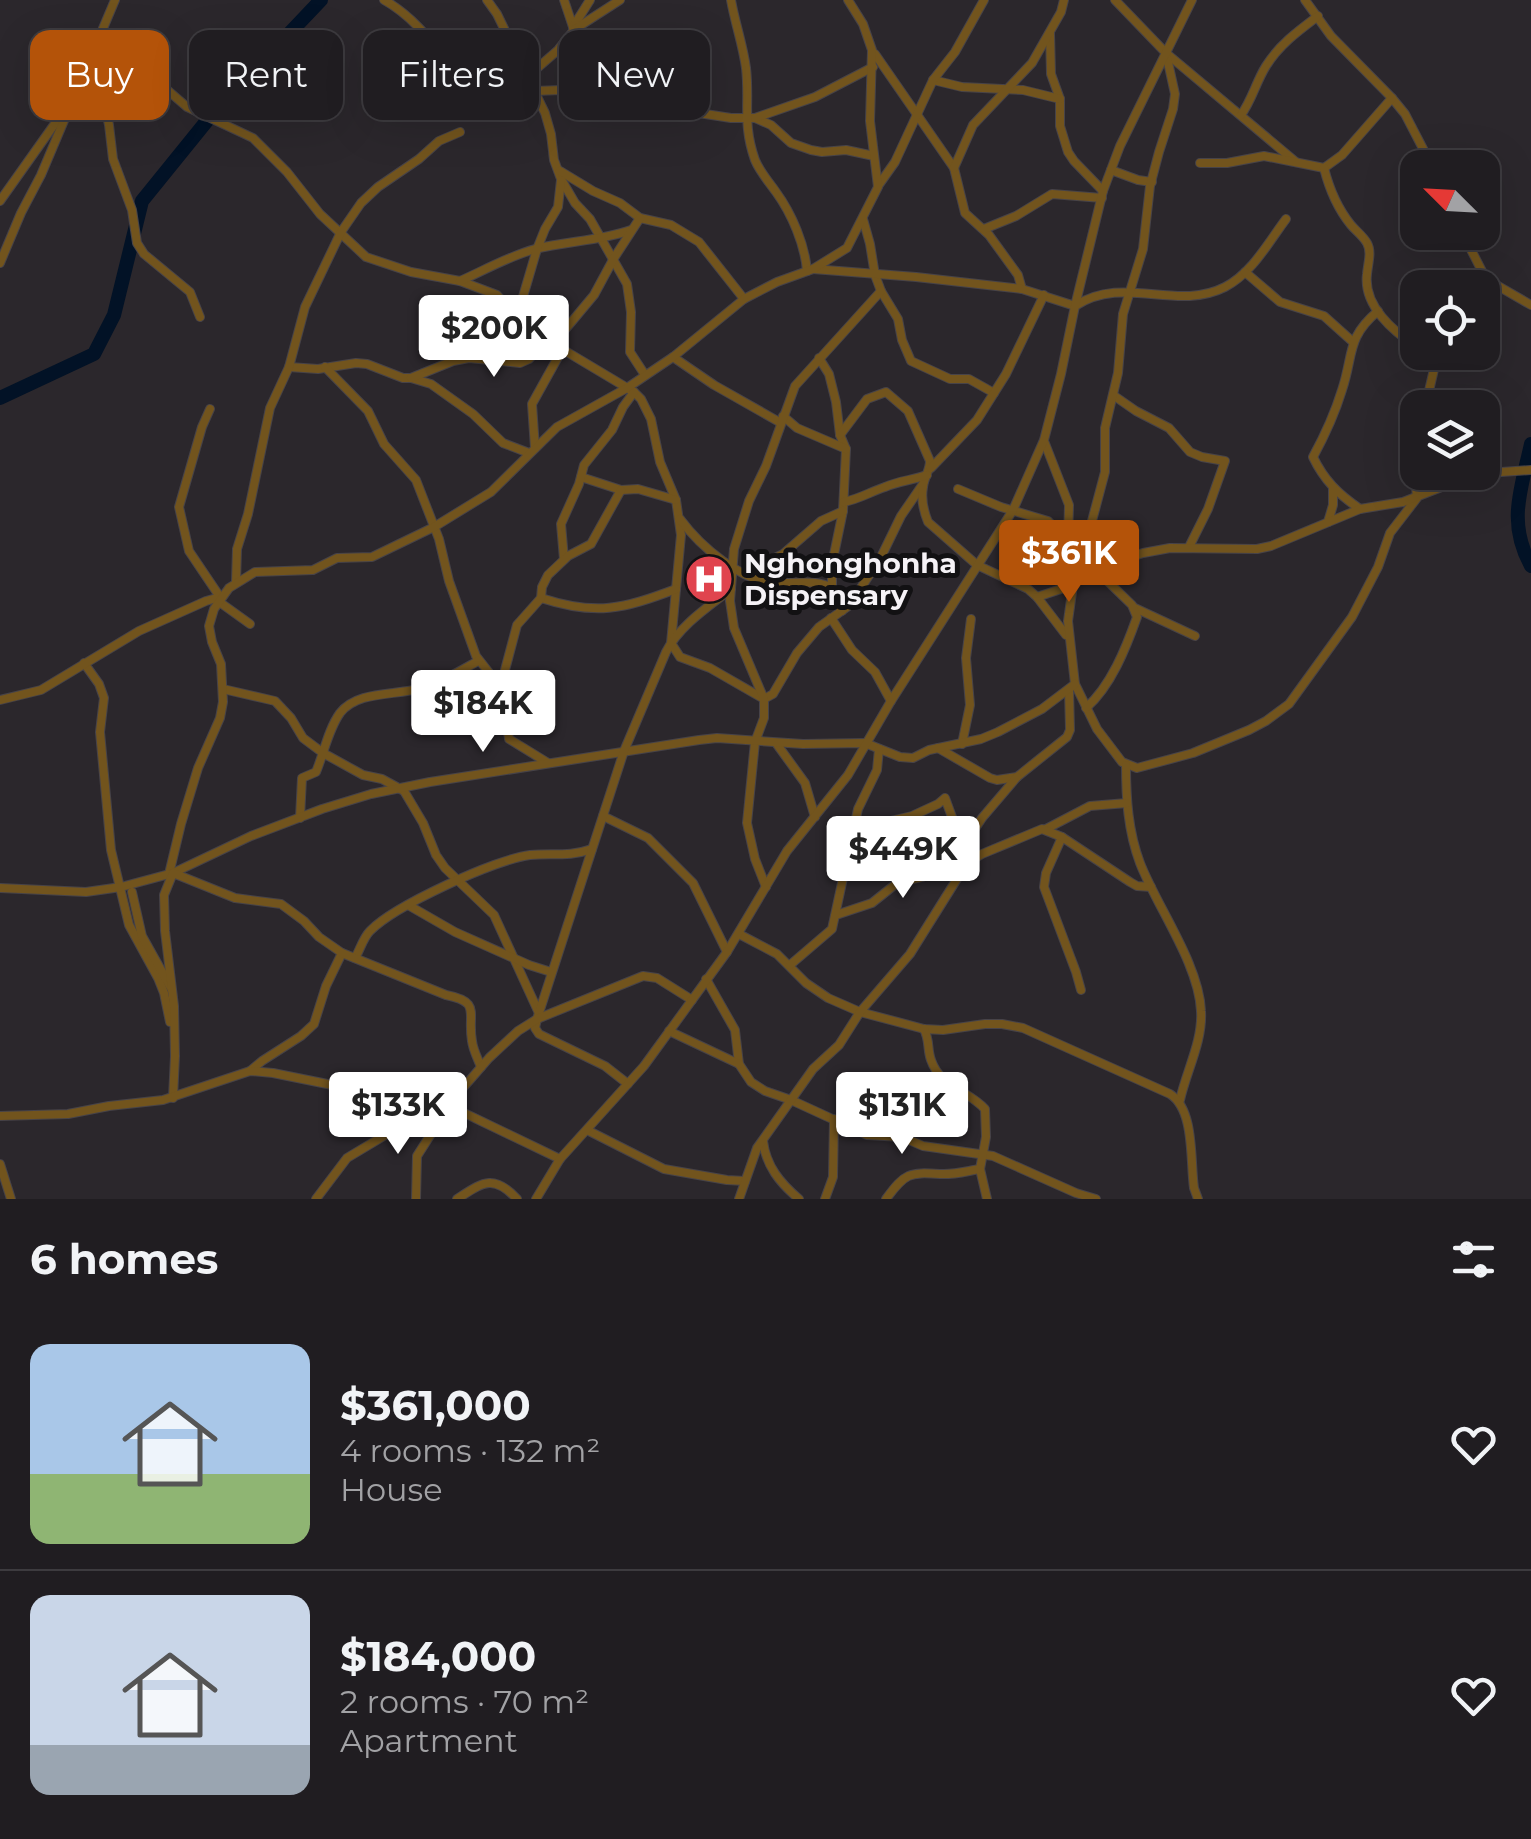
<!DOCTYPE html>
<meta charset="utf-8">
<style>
body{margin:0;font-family:Montserrat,sans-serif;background:#28262a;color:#f1f3f6;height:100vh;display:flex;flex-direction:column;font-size:38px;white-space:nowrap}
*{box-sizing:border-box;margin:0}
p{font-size:32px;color:#a2a2a5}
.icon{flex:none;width:55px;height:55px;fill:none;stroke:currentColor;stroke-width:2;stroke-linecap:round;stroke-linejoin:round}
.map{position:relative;height:1199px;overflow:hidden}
.panel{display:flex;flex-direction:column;background:#201d21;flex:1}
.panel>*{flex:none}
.guide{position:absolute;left:30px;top:30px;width:1000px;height:90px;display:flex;gap:20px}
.needle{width:65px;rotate:294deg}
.buttons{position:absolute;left:1400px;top:150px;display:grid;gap:20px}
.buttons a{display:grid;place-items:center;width:100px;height:100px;border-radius:20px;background:#201d21;box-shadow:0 10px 40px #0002,0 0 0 2px #3d3b3f;font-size:50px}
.price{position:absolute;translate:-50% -85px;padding:0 22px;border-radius:10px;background:#fff;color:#222;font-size:32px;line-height:65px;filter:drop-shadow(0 2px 5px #0008)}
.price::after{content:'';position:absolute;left:50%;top:60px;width:30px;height:22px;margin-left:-15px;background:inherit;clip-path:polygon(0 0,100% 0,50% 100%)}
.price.active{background:#b45309;color:#fff}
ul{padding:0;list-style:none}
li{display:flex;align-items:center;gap:30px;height:250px;padding:0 30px}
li+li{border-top:2px solid #3d3b3f}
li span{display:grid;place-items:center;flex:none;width:280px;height:200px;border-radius:20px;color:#555}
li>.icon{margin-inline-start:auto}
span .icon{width:120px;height:120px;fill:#fffc;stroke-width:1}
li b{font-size:42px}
h2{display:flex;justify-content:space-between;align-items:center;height:120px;padding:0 30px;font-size:42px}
.pill{padding:0 35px;border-radius:20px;background:#201d21;box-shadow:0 10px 40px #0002,0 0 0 2px #3d3b3f;font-size:35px;line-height:90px}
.pill.active{background:#b45309;color:#fff}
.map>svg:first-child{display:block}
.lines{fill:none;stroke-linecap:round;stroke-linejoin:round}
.river{stroke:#021226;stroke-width:14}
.minor-casing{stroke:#474348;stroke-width:10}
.minor{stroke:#72541d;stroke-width:8}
.labels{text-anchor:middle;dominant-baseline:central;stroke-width:10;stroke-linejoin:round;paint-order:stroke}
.poi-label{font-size:28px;font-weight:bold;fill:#f5f2f6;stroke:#121113;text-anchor:start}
</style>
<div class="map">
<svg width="1531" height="1199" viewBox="0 0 1531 1199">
<rect width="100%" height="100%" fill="#2b272c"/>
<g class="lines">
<g class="river">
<path d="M 0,398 L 94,354 L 114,315 L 142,201 L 210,117 L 321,0"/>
<path d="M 1531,444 C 1521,490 1507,522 1531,566"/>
</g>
<g class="minor-casing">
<g id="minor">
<path d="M 384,0 C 418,19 438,51 463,80 C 475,95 490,106 506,117"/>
<path d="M 487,0 L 497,14 L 545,113 L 551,134 L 554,160 L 561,179 L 575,203 L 590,219 L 627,284 L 631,312 L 630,352 L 645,375"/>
<path d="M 564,0 L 573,27 L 598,58 L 611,84"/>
<path d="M 731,0 C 735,23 743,45 746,68 C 750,103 742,123 755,160 C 760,172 769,182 776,192 C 792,214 805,245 807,271"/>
<path d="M 1115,0 L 1166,53 L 1296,162"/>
<path d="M 1305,0 L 1331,36 L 1392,98 L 1405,114 L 1433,168"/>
<path d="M 573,27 L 590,0"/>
<path d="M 1050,33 L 1051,74 L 1060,99 L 1060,126 L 1068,152 L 1074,161 L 1103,191"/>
<path d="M 875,54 L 954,168 L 965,213 L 989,235 L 1018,275 L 1022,289"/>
<path d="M 87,63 L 95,73 L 102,75 L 143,77 L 158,82 L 187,107 L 253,138 L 287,172 L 320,214 L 366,257 L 411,272 L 460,281 L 497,295 L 517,317 L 547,340 L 634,392 L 641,399 L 651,419 L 660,462 L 676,500 L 681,535 L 671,643 L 680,657 L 710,668 L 764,699 L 773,694 L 797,653 L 819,627 L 850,605 L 882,555 L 901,516 L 923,484"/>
<path d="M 98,74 L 109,125 L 113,159 L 132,210 L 137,243 L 144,254 L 190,292 L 200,317"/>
<path d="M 527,77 L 558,50 L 575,29 L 620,0"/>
<path d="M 933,80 L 962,87 L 1023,90 L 1060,99"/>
<path d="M 534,91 L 589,89 L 611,84 L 618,89 L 639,91 L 686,111 L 731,118 L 755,118 L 771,125 L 791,143 L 811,150 L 822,152 L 846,150 L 874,156"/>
<path d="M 475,93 C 491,81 510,79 529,82"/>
<path d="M 1241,115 C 1252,100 1256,82 1266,66 C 1279,45 1298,31 1318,16"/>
<path d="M 755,118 L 815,97 L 873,67"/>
<path d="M 1200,163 L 1227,163 L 1264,156 L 1324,168 L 1342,155 L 1392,98"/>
<path d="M 954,168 L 973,125 L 1032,63 L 1061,12 L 1064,0"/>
<path d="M 1324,168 C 1329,188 1338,209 1351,225 C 1356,231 1363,236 1367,243 C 1372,252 1368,263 1367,274 C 1363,306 1393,331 1418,348"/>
<path d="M 1111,170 L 1138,180 L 1152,182"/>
<path d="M 560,171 L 593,191 L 620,203 L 640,218 L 671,225 L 699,242 L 744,299"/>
<path d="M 878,186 L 895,162 L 933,80 L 955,52 L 984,0"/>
<path d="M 0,201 L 61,115"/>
<path d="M 863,219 L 870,244 L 875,275 L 881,291 L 898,319 L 902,340 L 911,361 L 950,379 L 969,379 L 994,393"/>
<path d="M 984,229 L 1016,216 L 1052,194 L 1102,198"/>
<path d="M 1462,232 L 1486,279 L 1531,305"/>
<path d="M 0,263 L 21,213 L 41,175 L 115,0"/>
<path d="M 813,269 L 916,277 L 1022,289 L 1075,306 C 1124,274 1176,312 1225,287 C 1252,273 1268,243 1286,219"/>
<path d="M 1245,272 L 1280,302 L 1324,316 L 1353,342"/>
<path d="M 460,281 C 485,270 509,256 535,249 C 567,241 600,241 631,230"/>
<path d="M 517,317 L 537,249 L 545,229 L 558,207 L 561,180"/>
<path d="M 553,344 L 594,295 L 614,258 L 640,218"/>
<path d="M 1425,352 L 1435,365 L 1425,408"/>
<path d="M 673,357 L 714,385 L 781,423"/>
<path d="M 819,358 L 829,374 L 836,402 L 840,435 L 846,449 L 843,511 L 832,564 L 832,588 L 842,611"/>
<path d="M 289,367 L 318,369 L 356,363 L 367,364 L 403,378 L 411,378 L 431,384 L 473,414 L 503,443 L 529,453"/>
<path d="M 325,367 L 368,411 L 384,444 L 416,480 L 439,539 L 449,581 L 476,656 L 502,689 L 509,739 L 548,763"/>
<path d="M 411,378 L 453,361 L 469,358 L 520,363 L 529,359 L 547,340"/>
<path d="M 1113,395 L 1136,411 L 1169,428 L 1190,452 L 1202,457 L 1225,461 L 1208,509 L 1189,547"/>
<path d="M 783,416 L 797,428 L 846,449"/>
<path d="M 840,435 L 867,399 L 886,392 L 908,411 L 930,461 C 930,471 924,477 923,487 C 921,498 924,512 928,522 L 977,565 L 1028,589 L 1037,597 L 1066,635"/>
<path d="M 1044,441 L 1069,505 L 1068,542"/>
<path d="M 535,448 L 532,404 L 562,350"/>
<path d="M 931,468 L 977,420 L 1006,374 L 1044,295"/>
<path d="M 581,477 L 621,490 L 638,489 L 676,500"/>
<path d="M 958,489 L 1001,507 L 1048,521 L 1068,542 L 1071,548 L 1073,585 L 1068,621 L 1075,684 L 1097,729 L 1122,762 L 1137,768 L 1193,753 L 1249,730 L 1266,721 L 1289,704 L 1352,617 L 1378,567 L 1390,533 L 1417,498 L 1414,462 L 1418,438"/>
<path d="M 844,502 C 859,499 870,492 885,487 C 898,481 913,480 927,475"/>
<path d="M 1360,509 C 1338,494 1324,480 1313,457 C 1325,435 1335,413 1342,390 C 1354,354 1346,338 1378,311"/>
<path d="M 680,519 C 700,546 741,582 777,583 C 795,584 815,579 832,588"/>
<path d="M 1328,522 L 1333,505 L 1333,488"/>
<path d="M 1078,554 L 1095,569 L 1143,553 L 1170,548 L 1257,549 L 1271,546 L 1360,509 L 1403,502 L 1457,481 L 1487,473 L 1531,470"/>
<path d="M 1080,556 L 1084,551 L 1105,472 L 1105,428 L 1118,373 L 1123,314 L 1143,249 L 1150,186 L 1159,152 L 1173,109 L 1175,94 L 1166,53"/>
<path d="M 564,559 L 561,524 L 579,484 L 584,465 L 612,430 L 623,407 L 634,392"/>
<path d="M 744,573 L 783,554 L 821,521 L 843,511"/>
<path d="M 236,582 L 237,549 L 248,514 L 270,408 L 289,367 L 305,307 L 341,232 L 361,203 L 378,187 L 419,159 L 439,141 L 460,132"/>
<path d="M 1037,597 L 1073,585"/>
<path d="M 541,598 C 596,616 623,609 676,589"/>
<path d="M 218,601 L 250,624"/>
<path d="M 1135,608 L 1195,636"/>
<path d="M 831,618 L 852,650 L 875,672 L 891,701"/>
<path d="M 84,663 L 99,684 L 104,698 L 100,732 L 111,850 L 129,925 L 158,978 L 164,993 L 170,1022"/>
<path d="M 501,685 L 517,625 L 541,598 L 542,587 L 548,575 L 568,556 L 591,544 L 621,490"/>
<path d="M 223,689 L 275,701 L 291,718 L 303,738 L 323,753 L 363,775 L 382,779 L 404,791 L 423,823 L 436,855 L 445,868 L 494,915 L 538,1011"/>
<path d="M 0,700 L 41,690 L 139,631 L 206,601 L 220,597 L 189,551 L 179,507 L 202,427 L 210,409"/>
<path d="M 1086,708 C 1111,686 1126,648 1137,617 L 1132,605 L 1095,569"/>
<path d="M 776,743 L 805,783 L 815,817"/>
<path d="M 962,744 L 970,705 L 966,658 L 971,619"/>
<path d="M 938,748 L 990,778 L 997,780 L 1017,777 L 1067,737 L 1070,730 L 1069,690"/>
<path d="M 1126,765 C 1126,798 1128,831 1140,863 C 1157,907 1199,964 1201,1011 C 1203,1041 1186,1072 1180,1100"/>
<path d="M 603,816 L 648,838 L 693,883 L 727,952"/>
<path d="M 300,818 L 302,778 L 316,772 C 324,753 328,730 340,713 C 358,690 396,696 421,688 C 442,682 460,671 478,661"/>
<path d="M 1046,829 L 1090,806 L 1127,803"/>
<path d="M 1062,837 L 1046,873 L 1044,887 L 1076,972 L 1081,990"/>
<path d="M 963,847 L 982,818 L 1017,777"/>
<path d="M 169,874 L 181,824 L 198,768 L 220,718 L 223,702 L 221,664 L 212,642 L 209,626 L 214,609 L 229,588 L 255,572 L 313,570 L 337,558 L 372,557 L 434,527 L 491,492 L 557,427 L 627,388 L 673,357 L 744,299 L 777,282 L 813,269 L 847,248 L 878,187 L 870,121 L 872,50 L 863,24 L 848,0"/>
<path d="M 766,887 L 755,859 L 747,823 L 755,742 L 764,718 L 764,699 L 734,628 L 730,601 L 734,549 L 749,501 L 766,466 L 795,386 L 881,291"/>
<path d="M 0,888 L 86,892 L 121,887 L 173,873 L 251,836 L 322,809 L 371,794 L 430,782 L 699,740 L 717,738 L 803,744 L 865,743 L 900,757 L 913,758 L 929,750 L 981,739 L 998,732 L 1042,709 L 1075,684"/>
<path d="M 132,892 L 142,936 L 171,988"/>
<path d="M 408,905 L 455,932 L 529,965 L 551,972"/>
<path d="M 836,915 L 872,903 L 897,883 L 922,877 L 944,865 L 967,863 L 982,854 L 1042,829 L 1062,837 L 1130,882 L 1137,886 L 1151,887"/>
<path d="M 739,934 L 777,954 L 806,983 L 828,998 L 860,1012 L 924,1029 L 943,1030 L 985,1024 L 1002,1024 L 1023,1028 L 1170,1094 C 1195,1110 1190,1160 1194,1188 L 1198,1199"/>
<path d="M 355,958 C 360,950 363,938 370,931 C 394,906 496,859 530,855 C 553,853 569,857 592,849"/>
<path d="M 790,965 L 832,929 L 858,809 L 877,770 L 879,749"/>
<path d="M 706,979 L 735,1030 L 739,1064 L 751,1082 L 765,1091 L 791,1100 L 867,1135 L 902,1137 L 923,1146 L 993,1156 L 1076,1193 L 1096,1199"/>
<path d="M 924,1029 C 930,1041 927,1049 931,1060 C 940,1087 968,1090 985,1109 L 986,1137 L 980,1169 L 987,1199"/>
<path d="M 669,1031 L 739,1064"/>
<path d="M 250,1071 L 262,1061 L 301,1036 L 314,1024 L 326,986 L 342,953"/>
<path d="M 628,1084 L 605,1066 L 539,1034 L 535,1028 L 537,1019 L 624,751 L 666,652 C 679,626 708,607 731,589"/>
<path d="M 173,1098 L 175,1056 L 174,1006 L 165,931 L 164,895 L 173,873 L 235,898 L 281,904 L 304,921 L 319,937 L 342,953 L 446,995 C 482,1002 467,1013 472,1041 C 473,1050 478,1059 481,1067"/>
<path d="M 0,1116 L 68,1114 L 109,1106 L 163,1100 L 250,1071 L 273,1073 L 357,1090 L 403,1092 L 433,1098 L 560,1159"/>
<path d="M 587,1130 L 664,1169 L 727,1180 L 745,1181"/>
<path d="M 763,1141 C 766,1166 780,1183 799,1199"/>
<path d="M 0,1164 L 11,1199"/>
<path d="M 316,1199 L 347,1158 L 387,1134 L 430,1118 L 449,1104 L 489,1058 L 518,1031 L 537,1019 L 643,976 L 657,978 L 692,1000"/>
<path d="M 416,1199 L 417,1156 L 431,1134 L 430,1118"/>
<path d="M 457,1199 C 482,1183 493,1173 517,1199"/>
<path d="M 536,1199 L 560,1159 L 644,1066 L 727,952 L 787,851 L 848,775 L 891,701 L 1013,510 L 1044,440 L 1061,374 L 1075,306 L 1103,191 L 1120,146 L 1192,0"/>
<path d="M 739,1199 L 757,1148 L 813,1069 L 839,1045 L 860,1012 L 910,954 L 967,863 L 963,847 L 945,798 L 938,804 L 912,816 L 873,825 L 852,839"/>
<path d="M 825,1199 L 833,1177 L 834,1119"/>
<path d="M 886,1199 C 905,1173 909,1172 940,1174 C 954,1175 967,1171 980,1169"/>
</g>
</g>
<use href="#minor" class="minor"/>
</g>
<defs>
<g id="hospital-disc" transform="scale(2.5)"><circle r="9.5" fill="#e0444e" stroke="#121113"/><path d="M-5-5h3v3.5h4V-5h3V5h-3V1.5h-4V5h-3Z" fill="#fff"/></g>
</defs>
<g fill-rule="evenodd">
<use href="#hospital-disc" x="709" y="579"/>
</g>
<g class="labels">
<g class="poi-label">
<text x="744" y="563">Nghonghonha<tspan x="744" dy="32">Dispensary</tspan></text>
</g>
</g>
</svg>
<div class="buttons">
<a><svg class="needle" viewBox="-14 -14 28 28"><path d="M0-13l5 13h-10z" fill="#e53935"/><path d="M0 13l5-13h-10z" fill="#a2a2a5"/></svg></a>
<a><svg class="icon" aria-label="locate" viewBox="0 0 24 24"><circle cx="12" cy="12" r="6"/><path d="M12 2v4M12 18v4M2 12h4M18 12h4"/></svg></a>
<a><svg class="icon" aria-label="layers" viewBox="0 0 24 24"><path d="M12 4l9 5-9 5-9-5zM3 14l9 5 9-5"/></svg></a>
</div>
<b class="price" style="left:494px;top:380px">$200K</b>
<b class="price active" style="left:1069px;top:605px">$361K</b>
<b class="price" style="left:483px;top:755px">$184K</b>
<b class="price" style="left:903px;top:901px">$449K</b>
<b class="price" style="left:398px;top:1157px">$133K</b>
<b class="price" style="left:902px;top:1157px">$131K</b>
<div class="guide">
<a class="pill active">Buy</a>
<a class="pill">Rent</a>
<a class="pill">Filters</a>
<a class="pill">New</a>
</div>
</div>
<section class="panel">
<h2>6 homes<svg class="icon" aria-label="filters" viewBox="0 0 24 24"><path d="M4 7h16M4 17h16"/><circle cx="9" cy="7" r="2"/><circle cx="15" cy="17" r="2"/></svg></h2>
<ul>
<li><span style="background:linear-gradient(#a9c7e8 65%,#8fb573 0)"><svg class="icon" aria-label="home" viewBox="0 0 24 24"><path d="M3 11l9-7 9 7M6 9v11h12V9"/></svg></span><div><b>$361,000</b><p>4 rooms · 132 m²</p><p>House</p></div><svg class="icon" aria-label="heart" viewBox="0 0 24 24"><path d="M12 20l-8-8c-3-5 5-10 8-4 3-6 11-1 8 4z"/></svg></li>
<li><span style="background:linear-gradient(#c9d6e8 75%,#9aa5b1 0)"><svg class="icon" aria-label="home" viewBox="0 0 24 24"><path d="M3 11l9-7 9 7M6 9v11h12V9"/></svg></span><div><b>$184,000</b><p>2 rooms · 70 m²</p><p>Apartment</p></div><svg class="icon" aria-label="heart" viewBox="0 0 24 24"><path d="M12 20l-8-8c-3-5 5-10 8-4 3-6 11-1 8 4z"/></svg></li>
</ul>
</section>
